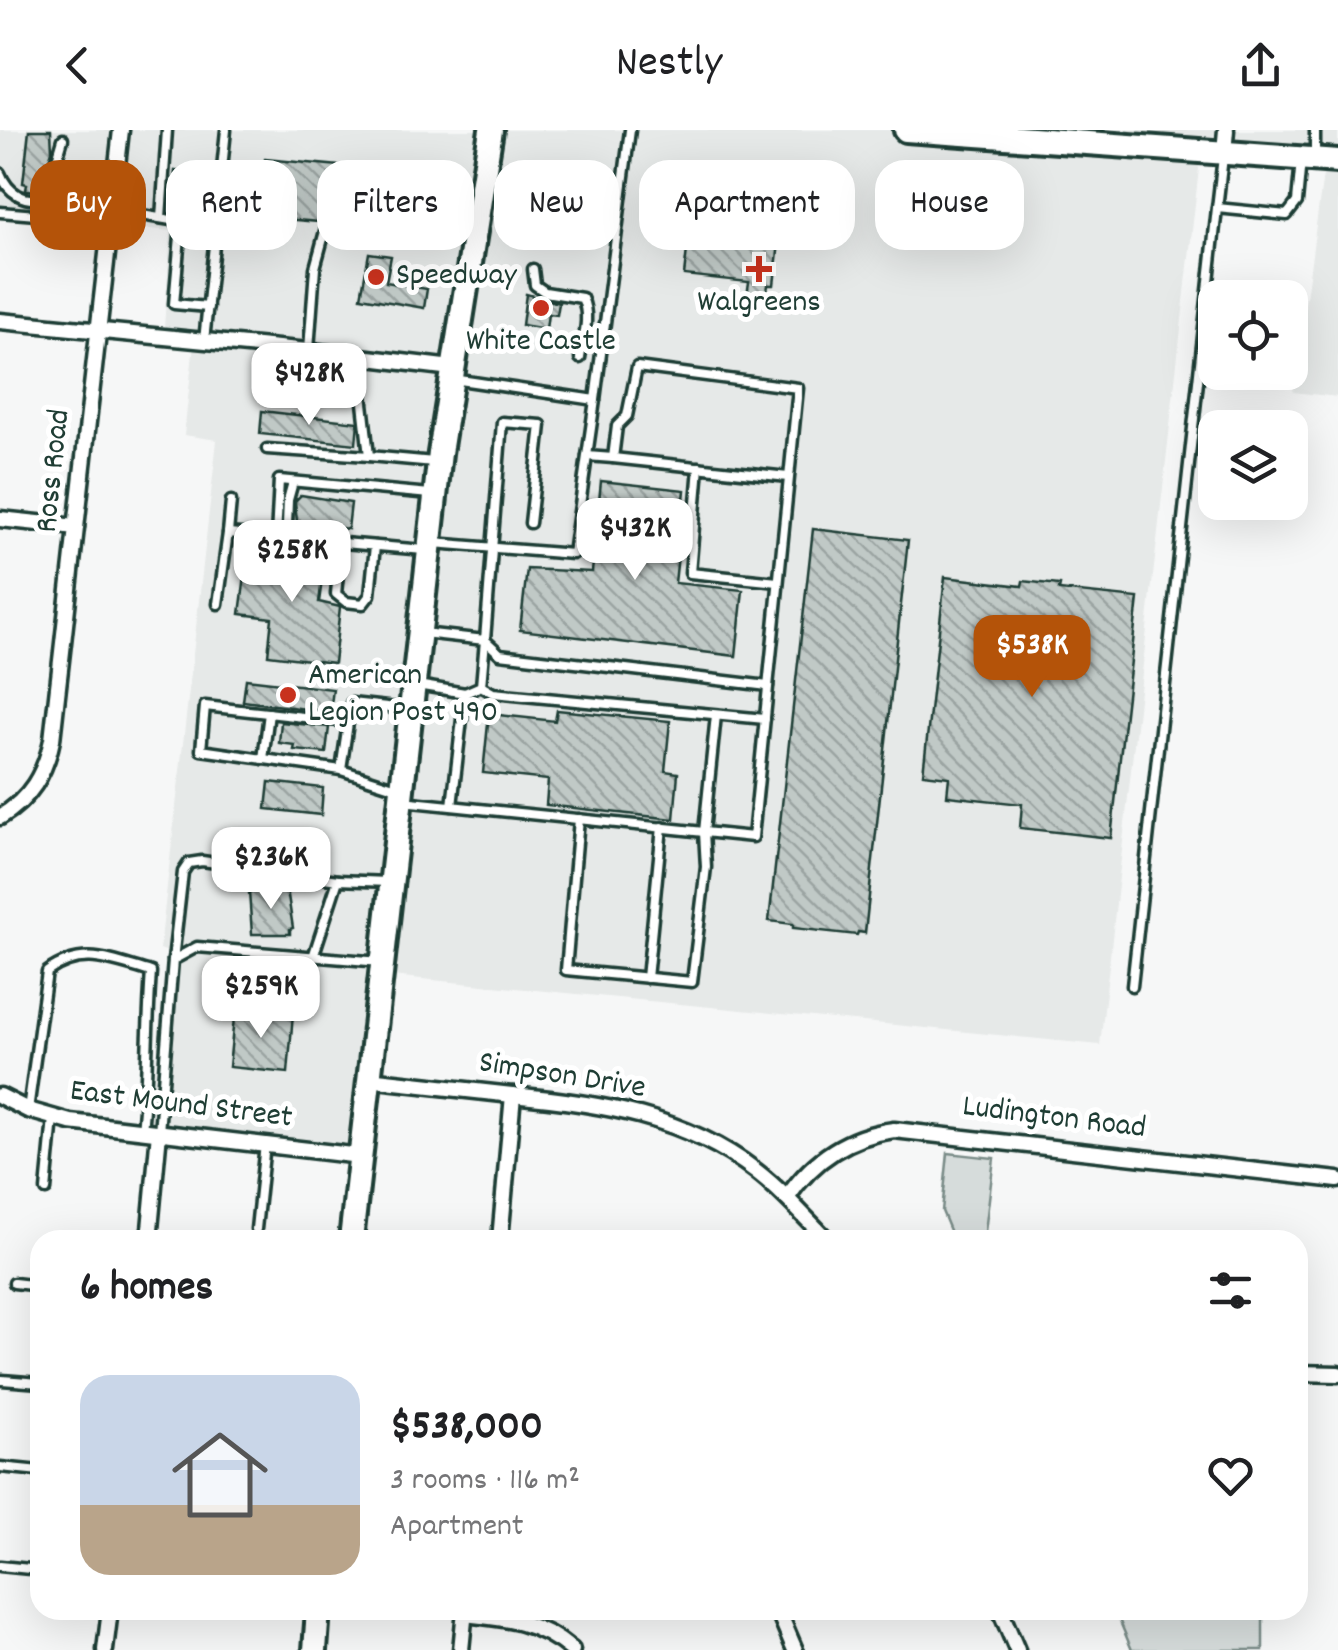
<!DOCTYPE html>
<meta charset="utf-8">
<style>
body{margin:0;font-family:Dekko,sans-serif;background:#f2f2f2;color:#202124;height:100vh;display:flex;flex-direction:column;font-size:38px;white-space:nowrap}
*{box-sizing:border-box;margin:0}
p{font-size:32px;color:#757577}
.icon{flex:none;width:55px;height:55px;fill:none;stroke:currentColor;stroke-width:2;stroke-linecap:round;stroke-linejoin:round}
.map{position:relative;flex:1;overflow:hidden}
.panel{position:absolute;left:30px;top:1100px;width:1278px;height:390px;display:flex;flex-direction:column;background:#fff;border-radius:30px;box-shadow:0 10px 40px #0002}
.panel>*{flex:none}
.banner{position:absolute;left:30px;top:30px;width:1280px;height:90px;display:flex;gap:20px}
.controls{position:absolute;left:1198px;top:150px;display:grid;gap:20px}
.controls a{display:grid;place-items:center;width:110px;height:110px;border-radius:20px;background:#fff;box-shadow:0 10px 40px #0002;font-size:50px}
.price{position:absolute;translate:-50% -85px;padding:0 22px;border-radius:20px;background:#fff;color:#222;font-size:32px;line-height:65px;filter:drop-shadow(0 2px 5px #0008)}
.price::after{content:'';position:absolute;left:50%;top:60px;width:30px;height:22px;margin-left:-15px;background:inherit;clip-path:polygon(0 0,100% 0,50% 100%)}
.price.on{background:#b45309;color:#fff}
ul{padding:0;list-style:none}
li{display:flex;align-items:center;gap:30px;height:250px;padding:0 50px}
li span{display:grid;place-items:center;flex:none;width:280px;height:200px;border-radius:30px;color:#555}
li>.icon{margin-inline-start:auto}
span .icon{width:120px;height:120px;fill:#fffc;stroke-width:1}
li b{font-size:42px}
h2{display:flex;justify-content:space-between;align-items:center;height:120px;padding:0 50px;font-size:42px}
.tag{padding:0 35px;border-radius:30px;background:#fff;box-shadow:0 10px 40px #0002;font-size:35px;line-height:90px}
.tag.on{background:#b45309;color:#fff}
header{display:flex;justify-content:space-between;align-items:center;height:130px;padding:0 50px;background:#fff;font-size:45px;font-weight:600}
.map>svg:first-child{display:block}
.built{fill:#e6e9e8}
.park{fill:#d6dcdb;stroke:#7a8c88;stroke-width:2.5}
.building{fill:url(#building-back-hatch);stroke:#1f3d34;stroke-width:2.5}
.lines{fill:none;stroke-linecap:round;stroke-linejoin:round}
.lane-casing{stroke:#1f3d34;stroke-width:15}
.street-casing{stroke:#1f3d34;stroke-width:21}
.primary-casing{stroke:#1f3d34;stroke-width:30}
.lane{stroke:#fff;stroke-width:8}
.street{stroke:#fff;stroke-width:14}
.primary{stroke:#fff;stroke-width:22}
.poi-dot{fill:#c8321e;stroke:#fff;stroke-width:4}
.labels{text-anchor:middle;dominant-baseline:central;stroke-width:10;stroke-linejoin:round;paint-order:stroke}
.poi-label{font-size:32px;fill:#1f3d34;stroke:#fff;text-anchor:start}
.street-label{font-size:32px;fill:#1f3d34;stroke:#fff}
</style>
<header><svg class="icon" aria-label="back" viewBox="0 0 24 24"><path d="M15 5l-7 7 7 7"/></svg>Nestly<svg class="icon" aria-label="share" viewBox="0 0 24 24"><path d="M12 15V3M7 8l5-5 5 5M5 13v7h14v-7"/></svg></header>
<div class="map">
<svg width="1338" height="1520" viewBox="0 0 1338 1520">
<defs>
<pattern id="building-back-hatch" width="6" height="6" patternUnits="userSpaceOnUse" patternTransform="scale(2.5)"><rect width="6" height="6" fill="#c0c9c6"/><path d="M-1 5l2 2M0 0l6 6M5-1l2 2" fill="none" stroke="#9ba4a2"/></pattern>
</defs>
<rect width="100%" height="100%" fill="#f6f7f7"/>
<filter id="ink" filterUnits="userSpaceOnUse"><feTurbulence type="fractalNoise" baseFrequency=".01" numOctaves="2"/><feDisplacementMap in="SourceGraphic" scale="20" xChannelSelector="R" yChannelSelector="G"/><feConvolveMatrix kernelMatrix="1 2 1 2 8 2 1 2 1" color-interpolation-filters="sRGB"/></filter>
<g filter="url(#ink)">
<path class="built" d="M 0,0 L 1338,0 L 1338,267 L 1293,262 L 1325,30 L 1201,21 L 1100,915 L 381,845 L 359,1024 L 149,1000 L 168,822 L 160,819 L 217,310 L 184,305 L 194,214 L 163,211 L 171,101 L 0,84 Z"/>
<g class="park">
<path d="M 948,1023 L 994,1028 L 984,1110 L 954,1110 L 942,1081 Z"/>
<path d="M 1115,1480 L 1263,1480 L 1263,1520 L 1132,1520 Z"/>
</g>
<g class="building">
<path d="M 29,0 L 51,0 L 52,21 L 37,61 L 26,60 L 27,54 L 23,53 Z"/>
<path d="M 265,29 L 404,42 L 412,52 L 408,100 L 274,88 L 275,78 L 261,76 Z"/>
<path d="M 561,32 L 584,34 L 576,88 L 556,86 L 559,62 L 555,61 Z"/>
<path d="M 175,41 L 210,45 L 209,76 L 171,71 Z"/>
<path d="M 703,70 L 783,79 L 774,155 L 768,155 L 766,168 L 747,166 L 749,152 L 684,145 L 692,78 Z"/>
<path d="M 369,123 L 391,126 L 386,152 L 427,159 L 424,178 L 361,167 Z"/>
<path d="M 526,164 L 559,173 L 557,185 L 548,184 L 546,199 L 522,195 Z"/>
<path d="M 262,281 L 358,292 L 356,314 L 260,304 Z"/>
<path d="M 601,351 L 685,360 L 675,453 L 743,460 L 736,526 L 520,500 L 527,439 L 592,442 Z"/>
<path d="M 301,365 L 351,373 L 348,399 L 297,392 L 295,371 Z"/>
<path d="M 813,399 L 908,410 L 865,803 L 858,802 L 857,805 L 793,798 L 793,794 L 769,791 Z"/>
<path d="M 248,422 L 325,428 L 319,472 L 340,477 L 334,533 L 268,525 L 272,488 L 240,484 Z"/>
<path d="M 945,447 L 1022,456 L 1023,451 L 1060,455 L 1059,460 L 1138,468 L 1111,708 L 1020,698 L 1022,674 L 947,666 L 949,647 L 923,644 Z"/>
<path d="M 246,549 L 333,559 L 330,582 L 243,571 Z"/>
<path d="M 557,580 L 670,591 L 665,641 L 678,643 L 674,689 L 546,675 L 548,650 L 483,643 L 489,584 L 555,591 Z"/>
<path d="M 281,592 L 329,597 L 326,623 L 294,620 L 295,615 L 279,613 Z"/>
<path d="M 269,652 L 323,658 L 321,685 L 266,679 Z"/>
<path d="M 252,707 L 314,713 L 312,732 L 250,725 Z"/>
<path d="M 287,759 L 293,798 L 290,799 L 290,804 L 252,804 L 249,762 Z"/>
<path d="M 235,878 L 293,884 L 288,943 L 229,937 Z"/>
</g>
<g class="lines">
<g class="lane-casing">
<g id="lane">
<path d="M 1315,0 L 1315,25"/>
<path d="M 1223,27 L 1217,78 L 1287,85 L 1297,72 L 1301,30"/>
<path d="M 0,43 C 8,63 25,74 46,67 L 63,9"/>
<path d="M 112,80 L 171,90 L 181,95 L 174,174 L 208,177"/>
<path d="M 0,82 L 110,91"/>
<path d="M 161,88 L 167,0"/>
<path d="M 533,139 L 535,155 L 545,162 L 582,168 C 591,186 583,209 580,228"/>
<path d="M 204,211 L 226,0"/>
<path d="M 289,219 L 288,257 L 362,264 L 369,326 L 434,332"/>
<path d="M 309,220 L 315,138 L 325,101"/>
<path d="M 453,249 L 595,270 L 630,0"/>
<path d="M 362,264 L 364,227"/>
<path d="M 267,319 L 369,326"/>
<path d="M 613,328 L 788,347"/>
<path d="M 699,337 L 690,443 L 778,452"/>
<path d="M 293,352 L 288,370 L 287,395 L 291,399 L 319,402 L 333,412"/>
<path d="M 228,403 L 231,371"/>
<path d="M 276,407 L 279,350 L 430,364"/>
<path d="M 341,413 L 336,464 L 346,472 L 363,474 L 370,465 L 375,416"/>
<path d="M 433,413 L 573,424 L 595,270"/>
<path d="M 218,474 L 228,403 L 424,420"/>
<path d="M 423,503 L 485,510 L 502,292 L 541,295 L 530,393"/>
<path d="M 485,510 L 500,524 L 768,556"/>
<path d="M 417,555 L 465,563 L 452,676"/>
<path d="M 481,556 L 493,563 L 765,589"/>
<path d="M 465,563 L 481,556 L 485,510"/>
<path d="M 263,629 L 269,583"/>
<path d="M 341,640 L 201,620 L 205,576 L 348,592"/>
<path d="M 397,658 L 341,640 L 351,573 L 405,579"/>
<path d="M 402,671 L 753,707 L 798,258 L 637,237 L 627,286 L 617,296 L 613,328 L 587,326"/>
<path d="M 579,689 L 566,840 L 692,852 L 706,737 L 704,702 L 716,585"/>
<path d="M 313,827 L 338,750 L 388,752"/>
<path d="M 173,830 L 183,742 L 189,733 L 202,731 L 338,750"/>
<path d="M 647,848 L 662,697"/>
<path d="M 1132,856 L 1217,78"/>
<path d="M 28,980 L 47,842 C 83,816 111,831 151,842 C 147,895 148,948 142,1000"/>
<path d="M 159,1002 L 173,830 L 197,817 L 381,832"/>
<path d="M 46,1060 L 53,988"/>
<path d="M 256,1099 L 265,1014"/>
<path d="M 14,1153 L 40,1156"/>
<path d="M 2,1250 L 40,1253"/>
<path d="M 0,1337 L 40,1341"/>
<path d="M 0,1436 L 40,1440"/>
</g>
</g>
<g class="street-casing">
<g id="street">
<path d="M 1224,22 L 1226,0"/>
<path d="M 0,191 L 319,222 L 452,238"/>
<path d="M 0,389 L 76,397"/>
<path d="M 0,687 C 30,669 45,644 52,610 L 121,0"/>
<path d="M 368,949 C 416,954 464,960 512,965 C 599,973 685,986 756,1041 C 782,1061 804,1086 827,1110"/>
<path d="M 0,966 L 28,980 L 70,992 L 360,1026"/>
<path d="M 787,1068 C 813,1029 848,1006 894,1000 L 1338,1050"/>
<path d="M 149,1110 L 159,1002"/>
<path d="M 500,1110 L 513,965"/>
<path d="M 1298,1243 L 1338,1244"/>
<path d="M 778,1480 L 795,1520"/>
<path d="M 1000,1480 L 1017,1520"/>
<path d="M 464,1484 C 506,1488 539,1492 572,1520"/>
<path d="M 105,1520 L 110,1480"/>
<path d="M 461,1520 L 465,1480"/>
</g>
</g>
<g class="primary-casing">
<g id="primary">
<path d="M 906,0 L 1338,31"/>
<path d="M 351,1110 L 440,323 L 491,0"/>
<path d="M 315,1520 L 318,1480"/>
</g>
</g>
<use href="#lane" class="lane"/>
<use href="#street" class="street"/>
<use href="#primary" class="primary"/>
</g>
</g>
<g class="poi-dot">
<path d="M754 124h10v10h10v10h-10v10h-10v-10h-10v-10h10z"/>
<circle cx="376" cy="147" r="10"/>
<circle cx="541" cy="178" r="10"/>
<circle cx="288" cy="565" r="10"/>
</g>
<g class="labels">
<g class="poi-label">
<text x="396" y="147">Speedway</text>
<text x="759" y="174" text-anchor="middle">Walgreens</text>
<text x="541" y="213" text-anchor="middle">White Castle</text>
<text x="308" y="547">American<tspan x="308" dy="37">Legion Post 490</tspan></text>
</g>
<g class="street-label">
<text transform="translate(55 341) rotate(-84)">Ross Road</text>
<text transform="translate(562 947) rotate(9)">Simpson Drive</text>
<text transform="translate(181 976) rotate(7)">East Mound Street</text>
<text transform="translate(1054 989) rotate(7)">Ludington Road</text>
</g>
</g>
</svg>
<div class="controls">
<a><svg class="icon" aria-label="locate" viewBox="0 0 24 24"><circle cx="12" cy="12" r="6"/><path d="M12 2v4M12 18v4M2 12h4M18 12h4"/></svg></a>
<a><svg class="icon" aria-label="layers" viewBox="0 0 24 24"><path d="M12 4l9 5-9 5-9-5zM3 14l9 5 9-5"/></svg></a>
</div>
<b class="price" style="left:309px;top:298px">$428K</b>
<b class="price" style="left:635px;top:453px">$432K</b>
<b class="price" style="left:292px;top:475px">$258K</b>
<b class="price on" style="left:1032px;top:570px">$538K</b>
<b class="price" style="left:271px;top:782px">$236K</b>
<b class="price" style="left:261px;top:911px">$259K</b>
<div class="banner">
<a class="tag on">Buy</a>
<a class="tag">Rent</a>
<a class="tag">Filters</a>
<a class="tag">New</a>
<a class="tag">Apartment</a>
<a class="tag">House</a>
</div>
<section class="panel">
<h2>6 homes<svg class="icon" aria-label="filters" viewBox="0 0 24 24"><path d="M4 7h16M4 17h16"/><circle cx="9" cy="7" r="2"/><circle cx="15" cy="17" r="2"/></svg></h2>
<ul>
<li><span style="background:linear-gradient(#c9d6e8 65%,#b9a48a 0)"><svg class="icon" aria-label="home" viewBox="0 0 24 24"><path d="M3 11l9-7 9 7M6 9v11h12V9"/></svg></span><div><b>$538,000</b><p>3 rooms · 116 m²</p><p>Apartment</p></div><svg class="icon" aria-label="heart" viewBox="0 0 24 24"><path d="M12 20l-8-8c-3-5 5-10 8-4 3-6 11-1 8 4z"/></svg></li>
</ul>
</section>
</div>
